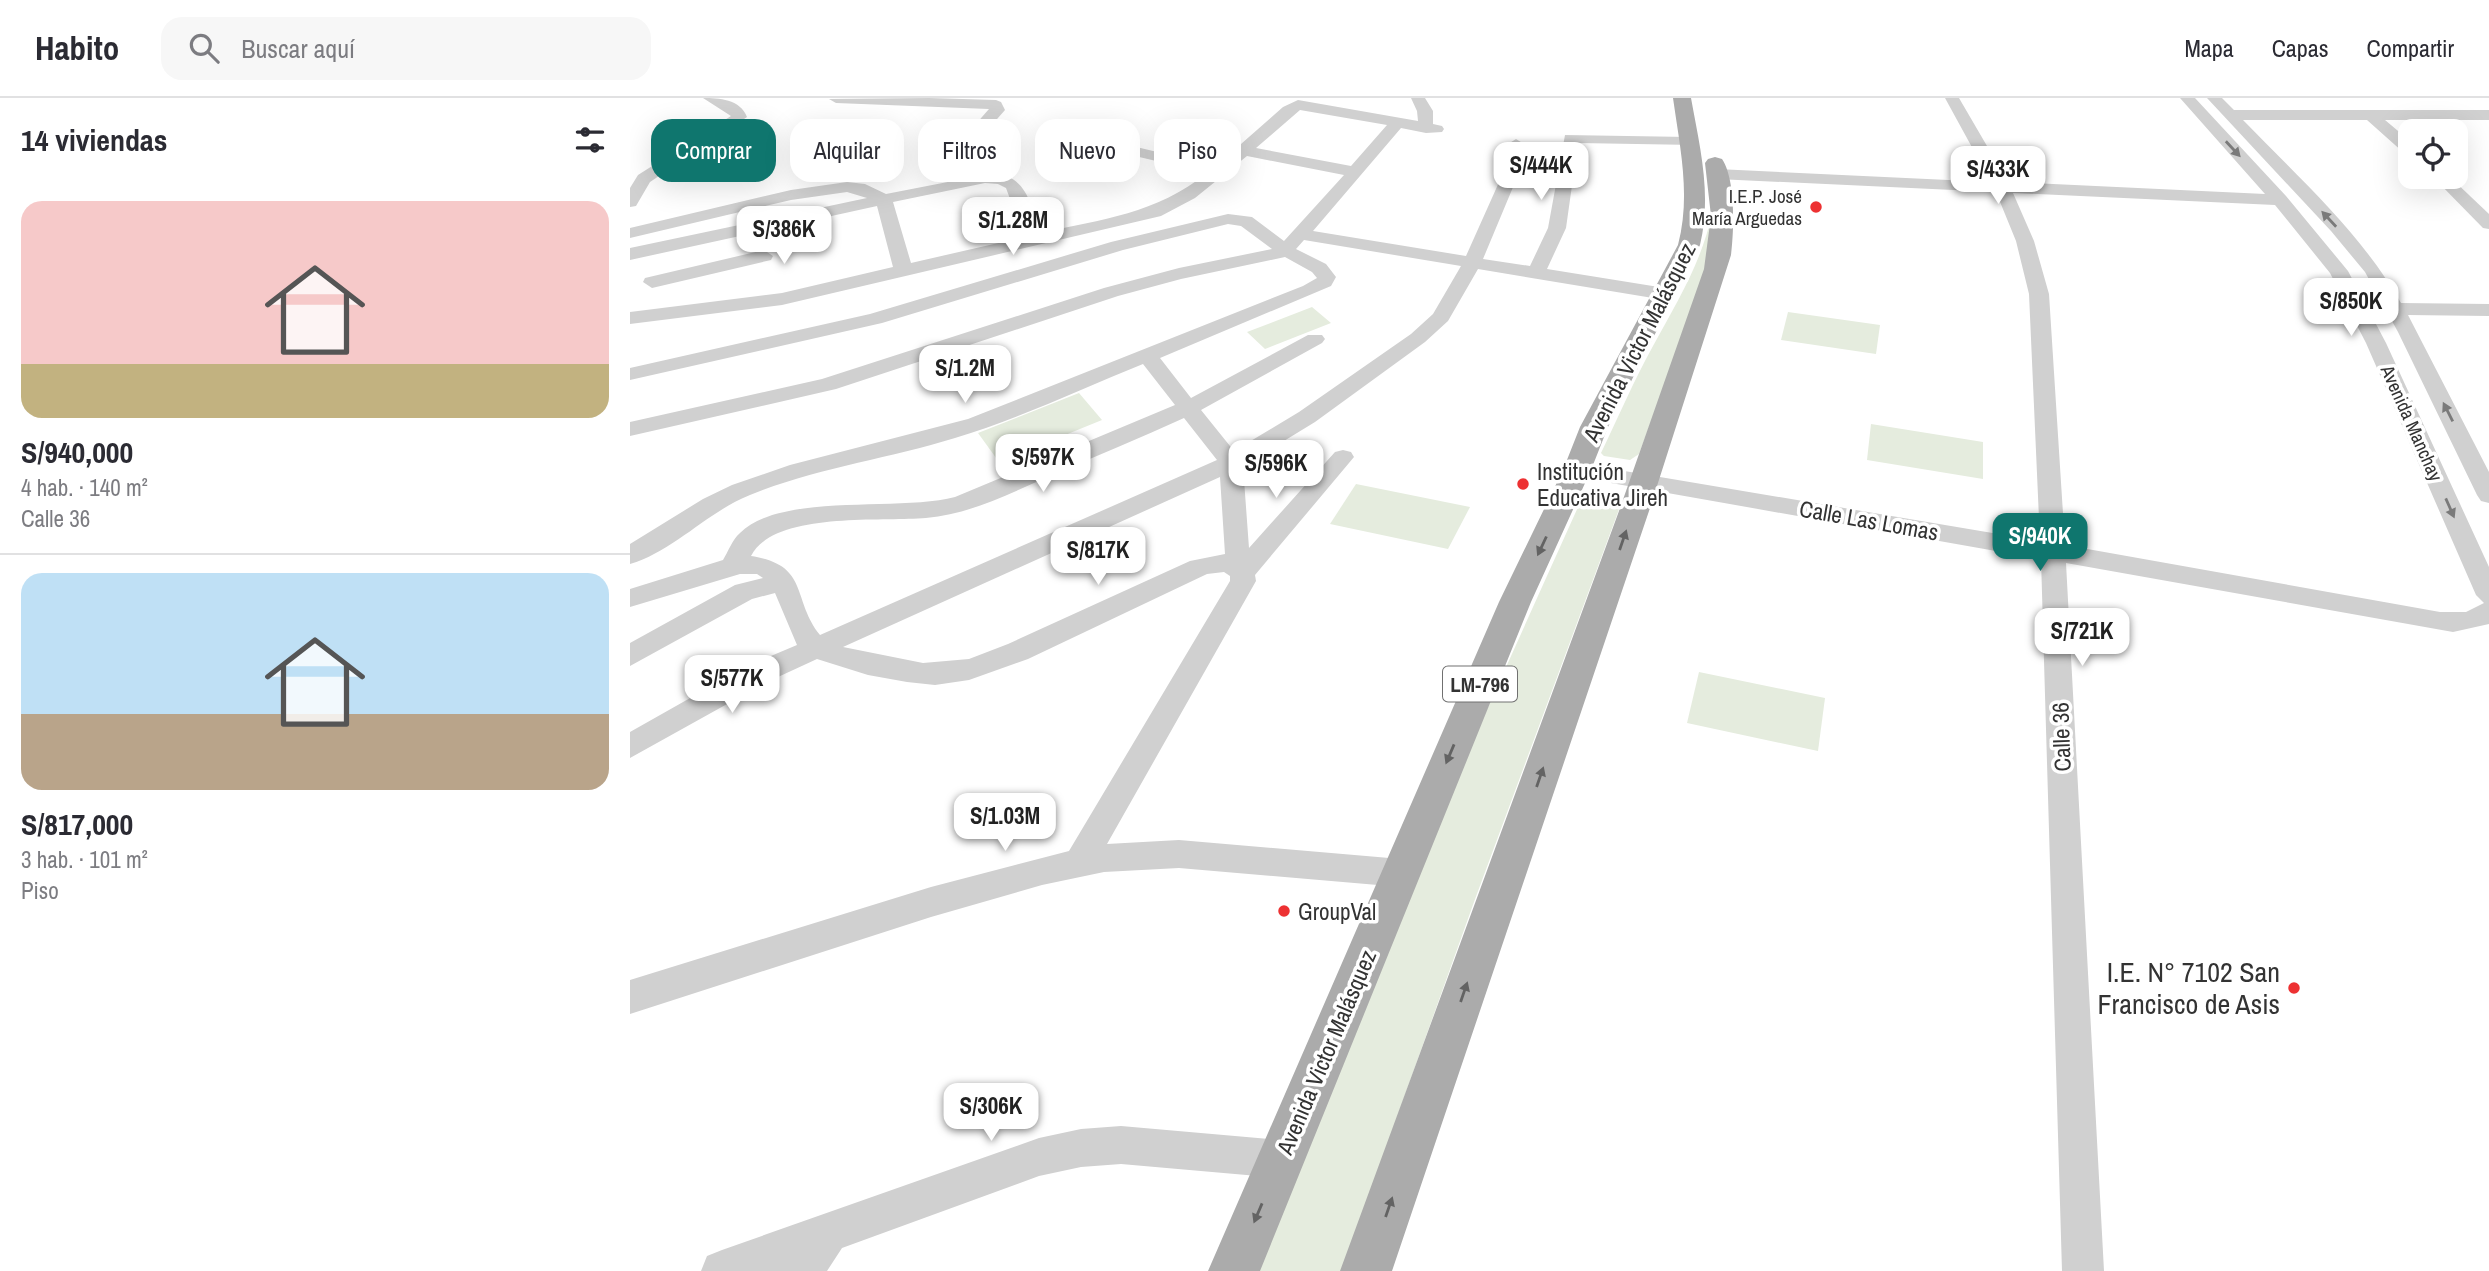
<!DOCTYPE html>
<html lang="es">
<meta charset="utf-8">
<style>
body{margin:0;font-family:"Archivo Narrow",sans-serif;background:#f7f7f7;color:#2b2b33;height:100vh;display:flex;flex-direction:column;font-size:26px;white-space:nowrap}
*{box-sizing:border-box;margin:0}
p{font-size:23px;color:#7c7c81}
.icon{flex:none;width:38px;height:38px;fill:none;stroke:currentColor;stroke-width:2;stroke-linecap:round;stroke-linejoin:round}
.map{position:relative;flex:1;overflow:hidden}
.drawer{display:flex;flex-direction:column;background:#fff;width:630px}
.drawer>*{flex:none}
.top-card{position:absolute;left:21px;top:21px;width:665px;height:63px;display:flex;gap:14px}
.fabs{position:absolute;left:1768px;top:21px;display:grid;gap:14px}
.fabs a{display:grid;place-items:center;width:70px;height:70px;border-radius:14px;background:#fff;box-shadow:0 7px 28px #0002;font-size:35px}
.price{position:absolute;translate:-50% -60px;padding:0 16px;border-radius:14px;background:#fff;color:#222;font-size:23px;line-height:46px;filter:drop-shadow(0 2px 4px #0008)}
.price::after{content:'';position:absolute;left:50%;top:42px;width:21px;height:16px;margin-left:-10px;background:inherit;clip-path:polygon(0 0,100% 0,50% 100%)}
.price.current{background:#0f766e;color:#fff}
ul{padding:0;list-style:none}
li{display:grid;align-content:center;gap:14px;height:371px;padding:0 21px}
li+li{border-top:2px solid #e1e1e2}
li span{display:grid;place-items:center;height:217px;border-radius:21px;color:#555}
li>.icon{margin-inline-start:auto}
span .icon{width:126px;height:126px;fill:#fffc;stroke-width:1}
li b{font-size:30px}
h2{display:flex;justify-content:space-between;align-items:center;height:84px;padding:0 21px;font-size:30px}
.tag{padding:0 24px;border-radius:21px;background:#fff;box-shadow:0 7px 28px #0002;font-size:24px;line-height:63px}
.tag.current{background:#0f766e;color:#fff}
header{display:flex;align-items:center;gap:42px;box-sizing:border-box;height:98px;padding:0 35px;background:#fff;border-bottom:2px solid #e1e1e2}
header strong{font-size:33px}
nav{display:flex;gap:38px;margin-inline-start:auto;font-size:24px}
.search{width:490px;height:63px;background:#f7f7f7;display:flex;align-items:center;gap:18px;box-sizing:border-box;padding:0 24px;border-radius:21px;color:#7c7c81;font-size:26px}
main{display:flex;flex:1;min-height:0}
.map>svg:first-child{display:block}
.green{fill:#e5ecde}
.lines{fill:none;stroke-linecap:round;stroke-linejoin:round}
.minor{fill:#d0d0d0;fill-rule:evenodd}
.major{fill:#ababab;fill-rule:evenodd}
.oneway{fill:#7a7a7a}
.oneway2{fill:#636363}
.poi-dot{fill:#ed3132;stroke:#fff;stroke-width:2.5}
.labels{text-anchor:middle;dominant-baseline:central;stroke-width:7;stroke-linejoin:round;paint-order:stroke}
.far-poi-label{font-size:19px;fill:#333;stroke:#fff;text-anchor:end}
.far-street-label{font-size:19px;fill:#333;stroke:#fff}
.shield{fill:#fff;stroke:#707070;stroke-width:2}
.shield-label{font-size:21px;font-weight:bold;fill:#333}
.street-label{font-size:23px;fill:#333;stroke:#fff}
.poi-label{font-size:23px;fill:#333;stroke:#fff;text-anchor:start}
.near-poi-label{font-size:28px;fill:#333;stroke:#fff;text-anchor:end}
</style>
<header>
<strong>Habito</strong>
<div class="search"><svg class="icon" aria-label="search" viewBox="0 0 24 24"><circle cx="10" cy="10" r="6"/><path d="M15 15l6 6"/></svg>Buscar aquí</div>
<nav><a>Mapa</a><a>Capas</a><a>Compartir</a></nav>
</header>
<main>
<section class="drawer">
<h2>14 viviendas<svg class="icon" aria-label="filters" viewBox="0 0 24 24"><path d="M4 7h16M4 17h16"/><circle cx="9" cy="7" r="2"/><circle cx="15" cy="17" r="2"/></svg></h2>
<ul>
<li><span style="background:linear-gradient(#f6c9c9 75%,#c2b280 0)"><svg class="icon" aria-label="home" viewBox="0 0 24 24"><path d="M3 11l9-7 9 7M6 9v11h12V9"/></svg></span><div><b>S/940,000</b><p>4 hab. · 140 m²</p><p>Calle 36</p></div></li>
<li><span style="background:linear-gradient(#bfe0f5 65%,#b9a48a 0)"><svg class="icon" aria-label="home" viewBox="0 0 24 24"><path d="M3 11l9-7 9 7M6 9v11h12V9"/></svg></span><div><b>S/817,000</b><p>3 hab. · 101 m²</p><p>Piso</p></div></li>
</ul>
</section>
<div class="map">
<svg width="1859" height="1173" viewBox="0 0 1859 1173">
<rect width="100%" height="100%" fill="#fff"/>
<g class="green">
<path d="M 1082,115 L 1086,115 L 1083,155 L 1009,356 L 1000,362 L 974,358 L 971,355 C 988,320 1004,282 1023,248 C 1047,204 1072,164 1082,115 Z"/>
<path d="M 682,209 L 701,225 L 635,251 L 617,234 Z"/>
<path d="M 1158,214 L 1250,227 L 1246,256 L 1151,242 Z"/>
<path d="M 449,295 L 472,322 L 369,364 L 348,335 Z"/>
<path d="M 1241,326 L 1353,344 L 1353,381 L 1237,362 Z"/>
<path d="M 726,386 L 840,409 L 818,451 L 700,426 Z"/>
<path d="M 953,398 L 991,406 L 844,804 L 712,1173 L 626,1173 L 836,658 Z"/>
<path d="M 1069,574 L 1195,600 L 1188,653 L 1057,625 Z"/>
</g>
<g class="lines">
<g class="minor">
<path d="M 73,0 C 89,0 110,1 117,19 L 20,84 L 6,108 L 0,109 L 0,90 L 8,77 L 101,18 Z"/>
<path d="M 299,0 L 366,2 L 371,4 L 375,12 L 345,46 L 339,48 L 331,43 L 359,11 L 206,5 L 199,1 Z"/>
<path d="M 781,0 L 795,0 L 803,13 L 803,26 L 812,28 L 814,31 L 812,34 L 796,35 L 771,30 L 683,133 L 836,158 L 870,82 L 878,46 L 886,41 L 894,46 L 886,82 L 853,161 L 900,168 L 918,130 L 935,37 L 1059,39 L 1065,41 L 1067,44 L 1065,47 L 948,45 L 936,130 L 917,171 L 1035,190 L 1045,196 L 1035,202 L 848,171 L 818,223 L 795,244 L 685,324 L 613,368 L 619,450 L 705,354 L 713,352 L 721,354 L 724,359 L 625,477 L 626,483 L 477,746 L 549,742 L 771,761 L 782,765 L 787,775 L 782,785 L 771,789 L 549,770 L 474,774 L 412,787 L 301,819 L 0,916 L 0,882 L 301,789 L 439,753 L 600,483 L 600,478 L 594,474 L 577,476 L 398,561 L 339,582 L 305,587 L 277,584 L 238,577 L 187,561 L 135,585 L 0,660 L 0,634 L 115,569 L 167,547 L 145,495 L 122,501 L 0,568 L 0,545 L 105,487 L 133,480 L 127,476 L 110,476 L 0,509 L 0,491 L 93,462 C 98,454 102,442 110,435 C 151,394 269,414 325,399 L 545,307 L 513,266 C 451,291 389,321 325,340 C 257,361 186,370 120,397 C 77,414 44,453 0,466 L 0,446 L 73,401 L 102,387 L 160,367 L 338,321 L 673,188 L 687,180 L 682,174 L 655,159 L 551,181 L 488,198 L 206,291 L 0,338 L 0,324 L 192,281 L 474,190 L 549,170 L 642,151 L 611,128 L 598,126 L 493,152 L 252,225 L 0,282 L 0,270 L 240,216 L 481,144 L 598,116 L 622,119 L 654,143 L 714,77 L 617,58 L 565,100 L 531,118 L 152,207 L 0,226 L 0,214 L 152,195 L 263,169 L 247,108 L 0,162 L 0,150 L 237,100 L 217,94 L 161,102 L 0,140 L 0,130 L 161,92 L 217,84 L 235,86 L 256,96 L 364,75 C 398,79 400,107 411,135 C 472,121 526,116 577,75 L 450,45 L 448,42 L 450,39 L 456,37 L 586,68 L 653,9 L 668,2 L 788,23 L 787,13 ZM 670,12 L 757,27 L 721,68 L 626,50 ZM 355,85 L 368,86 L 376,90 L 394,139 L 281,165 L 263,104 ZM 674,142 L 831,168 L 803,216 L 781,236 L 669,314 L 604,353 L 571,312 L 692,245 L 695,241 L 692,237 L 678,237 L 561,300 L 530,260 L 701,188 L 706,179 L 696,166 L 666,151 ZM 554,320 L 587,362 L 190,537 C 161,500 180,467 121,458 C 144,413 251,424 296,420 C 341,416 381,395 422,377 C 466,358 510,340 554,320 ZM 590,379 L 595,456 L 560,463 L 378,546 L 339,561 L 293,565 L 213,549 Z"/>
<path d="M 1315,0 L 1329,0 L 1378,84 L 1635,96 L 1550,0 L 1565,0 L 1656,98 L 1718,173 L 1756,245 L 1859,469 L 1859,526 L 1823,534 L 1436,465 L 1474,1173 L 1432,1173 L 1411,461 L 947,379 L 939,377 L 935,372 L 939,367 L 947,365 L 1410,443 L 1399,196 L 1386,143 L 1366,94 L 1087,81 L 1079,76 L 1087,71 L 1361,84 ZM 1383,95 L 1645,107 L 1700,175 L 1736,245 L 1846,497 L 1854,505 L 1836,514 L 1810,514 L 1435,447 L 1419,196 L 1404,143 Z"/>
<path d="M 1577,0 L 1592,0 L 1604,12 L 1859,12 L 1859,22 L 1755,22 L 1780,43 L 1780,57 L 1774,55 L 1737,22 L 1613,22 C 1669,80 1731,135 1771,205 L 1859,206 L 1859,218 L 1778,217 L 1859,374 L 1859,405 L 1851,403 L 1847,397 L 1768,234 L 1735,174 L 1701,133 Z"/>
<path d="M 1803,79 L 1820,79 L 1859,116 L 1859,131 L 1853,130 Z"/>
<path d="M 134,152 L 143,158 L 141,162 L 22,190 L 13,184 L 15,180 Z"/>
<path d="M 491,1028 L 651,1042 L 665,1047 L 670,1061 L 665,1075 L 651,1080 L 491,1066 L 451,1069 L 409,1078 L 212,1150 L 197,1173 L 71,1173 L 77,1158 L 92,1152 L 409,1040 L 451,1031 Z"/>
</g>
<g class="major">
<path d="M 1043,0 L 1061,0 C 1070,50 1082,97 1070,147 L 978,329 L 961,372 L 901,504 L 630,1173 L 578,1173 L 869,504 L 933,372 L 950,329 L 1048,147 C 1061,97 1050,50 1043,0 Z"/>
<path d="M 1085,59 L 1092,61 C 1106,82 1104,132 1101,157 L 1019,413 L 762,1173 L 710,1173 L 989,413 L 1074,171 L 1081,118 L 1075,65 L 1078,61 Z"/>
</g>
</g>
<defs><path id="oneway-solid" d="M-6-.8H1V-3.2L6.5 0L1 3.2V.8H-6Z" transform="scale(1.75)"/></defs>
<g class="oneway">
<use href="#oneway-solid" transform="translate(1603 51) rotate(47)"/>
<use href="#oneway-solid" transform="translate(1699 121) rotate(-133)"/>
<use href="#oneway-solid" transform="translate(1818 314) rotate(-117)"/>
<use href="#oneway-solid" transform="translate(1820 410) rotate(66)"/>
</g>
<g class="oneway2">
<use href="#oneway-solid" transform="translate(993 442) rotate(-71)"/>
<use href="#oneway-solid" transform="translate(912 448) rotate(115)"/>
<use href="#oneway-solid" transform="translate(820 656) rotate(113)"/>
<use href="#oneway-solid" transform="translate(910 679) rotate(-71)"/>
<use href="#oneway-solid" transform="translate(834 894) rotate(-71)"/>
<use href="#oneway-solid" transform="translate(759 1109) rotate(-71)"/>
<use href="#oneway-solid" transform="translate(628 1115) rotate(113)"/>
</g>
<g class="poi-dot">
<circle cx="1186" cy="109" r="7"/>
<circle cx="893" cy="386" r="7"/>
<circle cx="654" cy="813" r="7"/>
<circle cx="1664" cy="890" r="7"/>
</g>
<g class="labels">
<g class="far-poi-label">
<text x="1172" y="98">I.E.P. José<tspan x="1172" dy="22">María Arguedas</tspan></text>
</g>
<g class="far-street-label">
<text transform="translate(1782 325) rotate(66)">Avenida Manchay</text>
</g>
<rect class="shield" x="813" y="568.5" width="74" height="35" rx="5"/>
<g class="shield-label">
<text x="850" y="586">LM-796</text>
</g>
<g class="street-label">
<text transform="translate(1009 244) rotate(-63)">Avenida Victor Malásquez</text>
<text transform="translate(1239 422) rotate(10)">Calle Las Lomas</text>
<text transform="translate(1431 639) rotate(-92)">Calle 36</text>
<text transform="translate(696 954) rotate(-67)">Avenida Victor Malásquez</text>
</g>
<g class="poi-label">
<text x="907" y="373">Institución<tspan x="907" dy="26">Educativa Jireh</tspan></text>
<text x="668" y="813">GroupVal</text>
</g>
<g class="near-poi-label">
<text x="1650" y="874">I.E. N° 7102 San<tspan x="1650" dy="32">Francisco de Asis</tspan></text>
</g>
</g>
</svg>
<div class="fabs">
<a><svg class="icon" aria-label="locate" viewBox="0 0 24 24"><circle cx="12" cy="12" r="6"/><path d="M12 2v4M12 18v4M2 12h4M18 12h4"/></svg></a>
</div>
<b class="price" style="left:911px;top:104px">S/444K</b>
<b class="price" style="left:1368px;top:108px">S/433K</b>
<b class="price" style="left:383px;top:159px">S/1.28M</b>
<b class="price" style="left:154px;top:168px">S/386K</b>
<b class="price" style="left:1721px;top:240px">S/850K</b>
<b class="price" style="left:335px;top:307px">S/1.2M</b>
<b class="price" style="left:413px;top:396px">S/597K</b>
<b class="price" style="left:646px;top:402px">S/596K</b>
<b class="price current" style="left:1410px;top:475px">S/940K</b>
<b class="price" style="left:468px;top:489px">S/817K</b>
<b class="price" style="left:1452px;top:570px">S/721K</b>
<b class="price" style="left:102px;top:617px">S/577K</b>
<b class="price" style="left:375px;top:755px">S/1.03M</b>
<b class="price" style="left:361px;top:1045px">S/306K</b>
<div class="top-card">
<a class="tag current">Comprar</a>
<a class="tag">Alquilar</a>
<a class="tag">Filtros</a>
<a class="tag">Nuevo</a>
<a class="tag">Piso</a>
</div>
</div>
</main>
